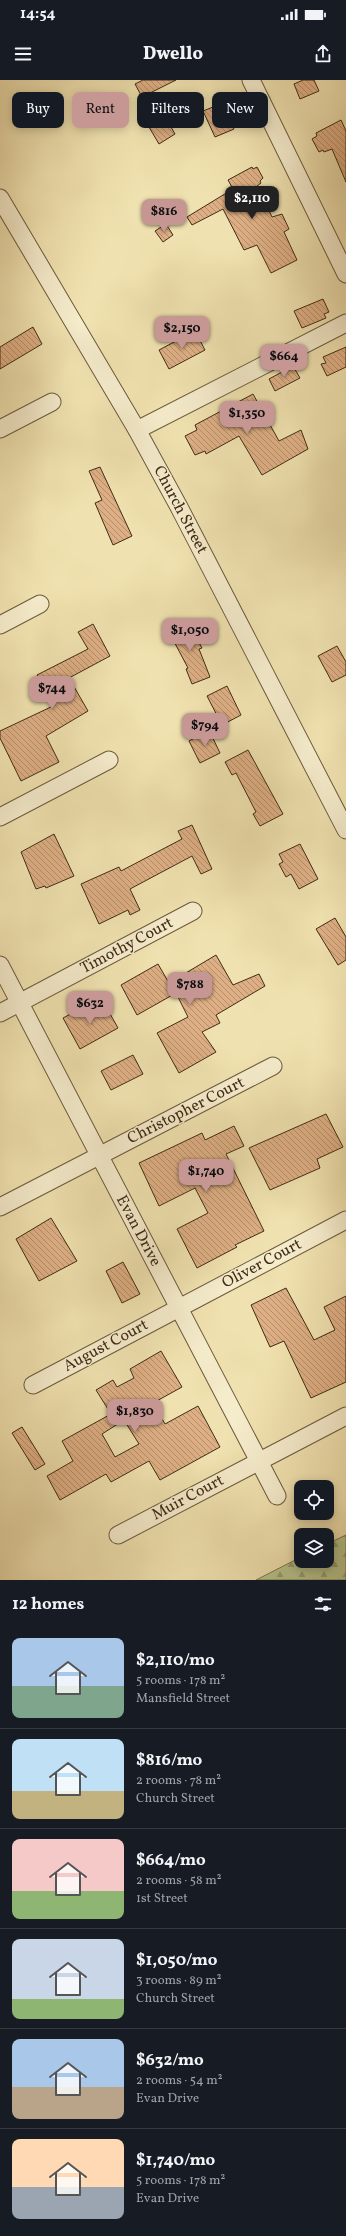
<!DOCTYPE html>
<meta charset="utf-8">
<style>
body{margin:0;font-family:Vollkorn,serif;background:#20242c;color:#f1f3f6;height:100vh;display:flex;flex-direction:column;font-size:15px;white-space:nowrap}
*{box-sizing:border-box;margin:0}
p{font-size:13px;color:#9ea1a6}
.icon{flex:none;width:22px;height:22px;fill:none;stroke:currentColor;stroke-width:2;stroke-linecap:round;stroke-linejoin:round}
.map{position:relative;height:1500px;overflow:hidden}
.details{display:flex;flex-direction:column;background:#171b24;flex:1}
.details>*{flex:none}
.hud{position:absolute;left:12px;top:12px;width:322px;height:36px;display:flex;gap:8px}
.fabs{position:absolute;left:294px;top:1400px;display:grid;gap:8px}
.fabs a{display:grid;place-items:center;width:40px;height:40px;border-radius:8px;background:#171b24;box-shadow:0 2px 10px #0003;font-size:20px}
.price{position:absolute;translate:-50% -34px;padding:0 9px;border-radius:8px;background:#c59692;color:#111;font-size:13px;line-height:26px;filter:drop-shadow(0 1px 2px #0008)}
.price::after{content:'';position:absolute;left:50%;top:24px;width:12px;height:9px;margin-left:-6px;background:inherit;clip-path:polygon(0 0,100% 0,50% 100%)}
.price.current{background:#222;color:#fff}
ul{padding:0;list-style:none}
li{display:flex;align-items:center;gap:12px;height:100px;padding:0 12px}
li+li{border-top:1px solid #363941}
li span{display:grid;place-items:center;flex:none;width:112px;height:80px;border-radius:8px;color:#555}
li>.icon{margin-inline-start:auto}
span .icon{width:48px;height:48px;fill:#fffc;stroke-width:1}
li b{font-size:17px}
h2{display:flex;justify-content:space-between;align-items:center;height:48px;padding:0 12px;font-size:17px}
.pill{padding:0 14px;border-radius:8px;background:#171b24;box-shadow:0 2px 10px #0003;font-size:14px;line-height:36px}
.pill.current{background:#c59692;color:#111}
.status{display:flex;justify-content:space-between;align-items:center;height:28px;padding:0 20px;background:#171b24;direction:ltr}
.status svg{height:11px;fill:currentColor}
header{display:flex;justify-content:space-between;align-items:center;height:52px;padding:0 12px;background:#171b24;font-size:18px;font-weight:800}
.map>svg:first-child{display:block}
.forest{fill:url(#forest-firs);stroke:#7c7852}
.building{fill:url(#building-back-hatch);stroke:#402c17;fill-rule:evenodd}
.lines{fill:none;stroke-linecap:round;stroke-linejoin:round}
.minor-casing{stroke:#6c5a3d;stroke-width:19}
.minor{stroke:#f5eccc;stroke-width:17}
.labels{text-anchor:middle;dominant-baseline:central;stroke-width:3;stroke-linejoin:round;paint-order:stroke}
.street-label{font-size:16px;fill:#402c17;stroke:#f5eccc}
</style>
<div class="status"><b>14:54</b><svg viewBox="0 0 49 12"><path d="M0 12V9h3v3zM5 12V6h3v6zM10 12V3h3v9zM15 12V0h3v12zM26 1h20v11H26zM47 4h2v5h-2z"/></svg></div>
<header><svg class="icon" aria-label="menu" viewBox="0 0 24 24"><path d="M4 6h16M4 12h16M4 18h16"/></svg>Dwello<svg class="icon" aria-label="share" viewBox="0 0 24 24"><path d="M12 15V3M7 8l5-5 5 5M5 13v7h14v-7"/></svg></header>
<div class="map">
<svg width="346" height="1500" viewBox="0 0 346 1500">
<defs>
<pattern id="forest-firs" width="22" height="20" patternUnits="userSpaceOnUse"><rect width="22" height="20" fill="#b7c48d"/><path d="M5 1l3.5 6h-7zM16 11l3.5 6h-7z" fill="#969f72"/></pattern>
<pattern id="building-back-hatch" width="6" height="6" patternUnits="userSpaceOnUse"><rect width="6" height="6" fill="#deaf84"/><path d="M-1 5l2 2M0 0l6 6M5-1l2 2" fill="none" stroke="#b58f6b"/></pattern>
</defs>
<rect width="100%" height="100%" fill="#f0e2b0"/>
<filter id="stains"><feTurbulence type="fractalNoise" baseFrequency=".005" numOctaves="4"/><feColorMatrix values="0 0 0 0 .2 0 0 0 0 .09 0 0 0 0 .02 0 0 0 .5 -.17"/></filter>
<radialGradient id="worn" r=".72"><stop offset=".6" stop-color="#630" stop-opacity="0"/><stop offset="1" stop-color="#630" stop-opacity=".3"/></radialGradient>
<path class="forest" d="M 346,1455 L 346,1500 L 256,1500 L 301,1477 L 301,1481 L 327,1481 L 327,1464 Z"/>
<g class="building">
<path d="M 143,0 L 176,0 L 142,17 L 135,4 Z"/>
<path d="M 303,0 L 314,0 L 319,11 L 300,19 L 294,4 Z"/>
<path d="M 223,23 L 234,49 L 215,57 L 203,31 Z"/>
<path d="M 163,33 L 175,54 L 159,64 L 146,42 Z"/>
<path d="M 341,40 L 346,51 L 346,102 L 332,69 L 324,72 L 323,70 L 319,72 L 312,59 L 317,56 L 316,53 Z"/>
<path d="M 252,87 L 253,89 L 257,87 L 263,98 L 260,101 L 261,103 L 257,106 L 272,137 L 282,134 L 289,149 L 284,152 L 297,180 L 271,193 L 257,165 L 244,170 L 223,129 L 192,145 L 187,137 L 233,109 L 228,100 Z"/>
<path d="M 166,144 L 173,155 L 163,162 L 155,151 Z"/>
<path d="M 323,219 L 329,232 L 324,234 L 326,238 L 302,248 L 294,231 Z"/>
<path d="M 33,247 L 42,264 L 0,289 L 0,267 Z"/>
<path d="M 195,251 L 205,270 L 169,289 L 159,270 Z"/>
<path d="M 346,267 L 346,287 L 327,296 L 321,284 L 326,283 L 323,277 Z"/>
<path d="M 293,286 L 300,298 L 275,311 L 269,299 Z"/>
<path d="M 253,314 L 279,361 L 301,350 L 308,369 L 262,395 L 239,356 L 206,374 L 205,371 L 195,375 L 185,356 L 197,350 L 195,345 Z"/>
<path d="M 100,387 L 132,456 L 113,465 L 95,423 L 102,420 L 89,391 Z"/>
<path d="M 188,542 L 202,568 L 199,569 L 210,597 L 192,604 L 186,589 L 188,588 L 169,552 Z"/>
<path d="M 93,544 L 110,576 L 69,598 L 88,631 L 46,656 L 59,682 L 21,701 L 0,658 L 0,651 L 53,626 L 37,595 L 88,569 L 78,552 Z"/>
<path d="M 337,566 L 346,582 L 346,595 L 332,602 L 318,576 Z"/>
<path d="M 227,606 L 241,635 L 222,645 L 207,616 Z"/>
<path d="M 209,650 L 220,673 L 200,683 L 189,661 Z"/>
<path d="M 248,670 L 283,734 L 260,746 L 253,734 L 256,732 L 236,693 L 232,695 L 225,682 Z"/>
<path d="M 192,745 L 212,789 L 201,794 L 192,776 L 130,809 L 140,830 L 130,835 L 128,830 L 99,844 L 81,804 L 119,787 L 121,791 L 182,759 L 178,751 Z"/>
<path d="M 54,754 L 74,796 L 46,808 L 45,806 L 36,809 L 21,772 Z"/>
<path d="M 300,764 L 318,799 L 299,809 L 291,794 L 286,797 L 279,784 L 283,782 L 279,774 Z"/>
<path d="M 335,838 L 346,857 L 346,880 L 338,885 L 316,849 Z"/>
<path d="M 216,875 L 233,905 L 259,894 L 265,906 L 216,935 L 220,943 L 202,952 L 216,972 L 179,993 L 157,953 L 188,937 L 176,913 L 137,935 L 121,905 L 158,884 L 169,903 Z"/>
<path d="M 104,923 L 118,948 L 80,969 L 63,938 L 80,929 L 83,934 Z"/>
<path d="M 133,975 L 143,994 L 111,1010 L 101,991 Z"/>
<path d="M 326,1034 L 343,1067 L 317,1079 L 320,1088 L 270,1110 L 249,1068 Z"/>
<path d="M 234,1046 L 244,1066 L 226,1074 L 264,1151 L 235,1165 L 237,1167 L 197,1188 L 177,1149 L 208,1133 L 195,1108 L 159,1126 L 139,1083 L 202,1053 L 205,1060 Z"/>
<path d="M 51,1138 L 77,1181 L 39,1201 L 16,1159 Z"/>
<path d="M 123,1182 L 140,1214 L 122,1223 L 106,1191 Z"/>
<path d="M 286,1208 L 314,1260 L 335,1250 L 324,1227 L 346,1216 L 346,1302 L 311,1318 L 284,1261 L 270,1267 L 251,1225 Z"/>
<path d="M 161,1271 L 182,1307 L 153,1323 L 165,1344 L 198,1326 L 220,1367 L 160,1400 L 149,1381 L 111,1402 L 106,1394 L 60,1420 L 47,1396 L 73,1381 L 62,1361 L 111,1334 L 96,1310 L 113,1300 L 117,1307 L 134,1298 L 130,1289 ZM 124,1340 L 139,1364 L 115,1377 L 102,1354 Z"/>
<path d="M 22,1347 L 45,1384 L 35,1390 L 12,1353 Z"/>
</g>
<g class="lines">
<g class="minor-casing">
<g id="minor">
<path d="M 251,0 L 346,194"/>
<path d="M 0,118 L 137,350 L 179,427 L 346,750"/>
<path d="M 0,349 L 52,322"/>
<path d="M 137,350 L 346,243"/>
<path d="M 0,545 L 40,524"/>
<path d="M 0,737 L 109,680"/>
<path d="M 0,885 L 277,1416"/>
<path d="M 0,933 L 193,831"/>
<path d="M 0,1127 L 273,986"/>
<path d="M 33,1305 L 346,1140"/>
<path d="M 118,1455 L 346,1336"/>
</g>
</g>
<use href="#minor" class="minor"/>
</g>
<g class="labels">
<g class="street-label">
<text transform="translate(180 430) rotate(62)">Church Street</text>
<text transform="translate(127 866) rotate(-28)">Timothy Court</text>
<text transform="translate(186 1031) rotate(-27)">Christopher Court</text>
<text transform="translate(138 1151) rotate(62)">Evan Drive</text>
<text transform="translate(262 1184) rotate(-28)">Oliver Court</text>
<text transform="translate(106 1266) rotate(-28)">August Court</text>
<text transform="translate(188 1418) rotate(-28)">Muir Court</text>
</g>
</g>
<rect width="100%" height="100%" filter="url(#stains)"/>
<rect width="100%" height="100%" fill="url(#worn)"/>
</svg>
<div class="fabs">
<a><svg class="icon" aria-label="locate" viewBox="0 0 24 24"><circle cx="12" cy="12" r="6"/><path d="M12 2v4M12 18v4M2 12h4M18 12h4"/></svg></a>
<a><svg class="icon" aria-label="layers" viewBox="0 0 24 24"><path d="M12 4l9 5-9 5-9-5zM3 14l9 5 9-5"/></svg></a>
</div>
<b class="price current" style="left:252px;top:140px">$2,110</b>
<b class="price" style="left:164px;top:153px">$816</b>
<b class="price" style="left:182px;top:270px">$2,150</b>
<b class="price" style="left:284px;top:298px">$664</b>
<b class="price" style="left:247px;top:355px">$1,350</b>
<b class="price" style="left:190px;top:572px">$1,050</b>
<b class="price" style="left:52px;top:630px">$744</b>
<b class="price" style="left:205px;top:667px">$794</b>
<b class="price" style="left:190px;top:926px">$788</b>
<b class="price" style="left:90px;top:945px">$632</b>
<b class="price" style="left:206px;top:1113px">$1,740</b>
<b class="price" style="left:135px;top:1353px">$1,830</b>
<div class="hud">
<a class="pill">Buy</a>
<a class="pill current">Rent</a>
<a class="pill">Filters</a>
<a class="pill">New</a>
</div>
</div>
<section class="details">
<h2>12 homes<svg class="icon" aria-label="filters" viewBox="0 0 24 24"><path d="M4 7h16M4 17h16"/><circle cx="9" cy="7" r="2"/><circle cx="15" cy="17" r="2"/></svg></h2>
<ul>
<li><span style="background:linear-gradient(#a9c7e8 60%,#7fa58c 0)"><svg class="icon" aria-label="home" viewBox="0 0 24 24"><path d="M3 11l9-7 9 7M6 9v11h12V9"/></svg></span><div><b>$2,110/mo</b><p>5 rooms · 178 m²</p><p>Mansfield Street</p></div></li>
<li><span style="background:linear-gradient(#bfe0f5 65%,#c2b280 0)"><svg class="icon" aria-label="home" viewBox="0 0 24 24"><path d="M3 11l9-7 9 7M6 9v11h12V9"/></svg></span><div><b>$816/mo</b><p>2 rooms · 78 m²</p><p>Church Street</p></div></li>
<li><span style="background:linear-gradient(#f6c9c9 65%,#8fb573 0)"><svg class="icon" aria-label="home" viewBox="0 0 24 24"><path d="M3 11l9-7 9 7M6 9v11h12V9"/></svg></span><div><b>$664/mo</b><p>2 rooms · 58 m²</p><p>1st Street</p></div></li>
<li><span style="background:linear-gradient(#c9d6e8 75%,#8fb573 0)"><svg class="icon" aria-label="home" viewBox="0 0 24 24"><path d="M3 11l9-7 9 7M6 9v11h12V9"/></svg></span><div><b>$1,050/mo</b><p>3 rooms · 89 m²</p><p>Church Street</p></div></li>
<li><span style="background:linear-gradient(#a9c7e8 60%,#b9a48a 0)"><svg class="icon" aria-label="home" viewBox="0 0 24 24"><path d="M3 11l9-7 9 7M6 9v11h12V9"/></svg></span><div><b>$632/mo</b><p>2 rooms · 54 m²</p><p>Evan Drive</p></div></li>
<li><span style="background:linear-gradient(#ffd9b3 60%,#9aa5b1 0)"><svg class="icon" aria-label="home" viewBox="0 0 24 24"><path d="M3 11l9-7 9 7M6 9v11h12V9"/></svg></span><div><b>$1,740/mo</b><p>5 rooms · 178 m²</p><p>Evan Drive</p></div></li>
</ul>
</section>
